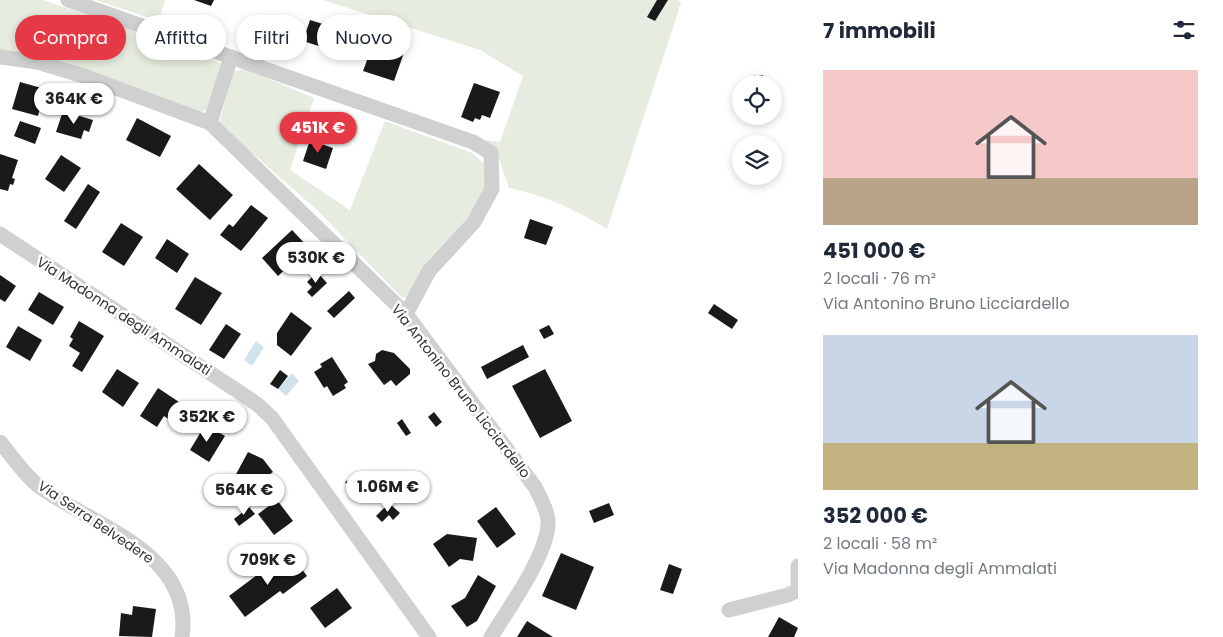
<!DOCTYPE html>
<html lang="it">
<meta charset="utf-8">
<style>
body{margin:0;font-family:Poppins,sans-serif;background:#f6f6f7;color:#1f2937;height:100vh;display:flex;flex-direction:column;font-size:19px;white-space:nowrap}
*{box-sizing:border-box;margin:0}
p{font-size:16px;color:#747a83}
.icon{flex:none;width:28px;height:28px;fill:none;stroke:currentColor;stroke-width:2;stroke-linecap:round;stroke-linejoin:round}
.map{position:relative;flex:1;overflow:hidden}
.sheet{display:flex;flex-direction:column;background:#fff;width:425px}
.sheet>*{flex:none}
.top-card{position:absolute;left:15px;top:15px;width:475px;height:45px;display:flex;gap:10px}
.tools{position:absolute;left:732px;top:75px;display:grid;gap:10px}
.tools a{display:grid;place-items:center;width:50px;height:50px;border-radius:50%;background:#fff;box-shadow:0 2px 8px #0003;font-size:25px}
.price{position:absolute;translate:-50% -42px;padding:0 11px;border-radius:18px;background:#fff;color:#222;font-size:16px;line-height:32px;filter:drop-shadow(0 1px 2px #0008)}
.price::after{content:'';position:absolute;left:50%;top:30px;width:15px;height:11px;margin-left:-8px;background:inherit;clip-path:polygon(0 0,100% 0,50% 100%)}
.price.selected{background:#e63946;color:#fff}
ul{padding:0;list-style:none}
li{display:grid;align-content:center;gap:10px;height:265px;padding:0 25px}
li span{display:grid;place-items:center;height:155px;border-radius:0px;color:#555}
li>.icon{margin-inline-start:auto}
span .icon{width:90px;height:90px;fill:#fffc;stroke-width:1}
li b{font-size:21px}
h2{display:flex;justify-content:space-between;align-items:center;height:60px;padding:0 25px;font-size:21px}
.pill{padding:0 18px;border-radius:22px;background:#fff;box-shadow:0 2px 8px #0003;font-size:18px;line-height:45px}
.pill.selected{background:#e63946;color:#fff}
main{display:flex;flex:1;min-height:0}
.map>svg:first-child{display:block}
.green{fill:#e6ecdf}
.water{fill:#cfe2ee}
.building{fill:#1a1a1a}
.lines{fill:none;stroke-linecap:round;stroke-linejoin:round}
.minor{stroke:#d0d0d0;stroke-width:15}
.labels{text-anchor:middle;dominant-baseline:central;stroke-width:5;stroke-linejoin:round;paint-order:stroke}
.street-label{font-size:14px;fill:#333;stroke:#fff}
</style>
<main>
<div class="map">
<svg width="798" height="637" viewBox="0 0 798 637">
<rect width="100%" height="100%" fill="#fff"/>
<g class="green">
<path d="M 0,0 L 43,0 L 198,53 L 220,63 L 222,72 L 208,109 L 202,112 L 0,53 Z"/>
<path d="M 96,0 L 165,0 L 159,21 Z"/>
<path d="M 323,0 L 678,0 L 681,3 L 607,229 C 575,210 546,195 509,188 L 495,148 L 485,140 L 500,142 L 523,76 L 480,50 Z"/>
<path d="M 245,69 L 314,98 L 290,170 L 350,210 L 385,121 L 472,153 L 485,164 L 485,190 L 469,216 L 426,263 L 410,294 L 405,298 L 400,296 L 317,210 L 219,124 L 234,71 Z"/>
</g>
<g class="water">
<path d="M 256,341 L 264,347 L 252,366 L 244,360 Z"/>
<path d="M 292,373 L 299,381 L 286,396 L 278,389 Z"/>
</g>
<g class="building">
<path d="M 194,0 L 214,0 L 211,6 Z"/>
<path d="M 657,0 L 668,0 L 655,21 L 647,17 Z"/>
<path d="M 310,20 L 339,29 L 331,50 L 303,41 Z"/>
<path d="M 376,36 L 406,47 L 394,81 L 363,71 Z"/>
<rect x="754" y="75" width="9" height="9"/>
<path d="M 20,82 L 45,89 L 38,116 L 12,109 Z"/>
<path d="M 474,83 L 500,92 L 490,118 L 482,115 L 480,120 L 475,118 L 473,122 L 461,117 Z"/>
<path d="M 63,111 L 93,120 L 89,132 L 84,130 L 81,139 L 56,132 Z"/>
<path d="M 137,118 L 171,136 L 160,157 L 126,140 Z"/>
<path d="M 20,121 L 41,128 L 35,144 L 14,136 Z"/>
<path d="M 310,140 L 333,148 L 326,169 L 303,161 Z"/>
<path d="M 0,154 L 18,160 L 12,178 L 15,179 L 13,185 L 10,184 L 8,191 L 0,189 Z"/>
<path d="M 61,155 L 81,168 L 64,192 L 45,179 Z"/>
<path d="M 199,164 L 233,195 L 210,220 L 176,189 Z"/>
<path d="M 88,184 L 100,192 L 76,229 L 64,221 Z"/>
<path d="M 251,205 L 268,218 L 241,251 L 220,235 L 229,224 L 233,227 Z"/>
<path d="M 530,219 L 553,227 L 546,245 L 524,238 Z"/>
<path d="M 121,223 L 143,237 L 124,266 L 102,252 Z"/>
<path d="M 292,230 L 309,248 L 278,276 L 262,258 Z"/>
<path d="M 167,239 L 189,254 L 177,273 L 155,258 Z"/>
<path d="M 317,272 L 327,283 L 312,297 L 307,292 L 312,287 L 307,282 Z"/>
<path d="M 0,275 L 16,286 L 5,302 L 0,299 Z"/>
<path d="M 195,277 L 222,293 L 201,325 L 175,309 Z"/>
<path d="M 349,291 L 355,298 L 334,318 L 327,311 Z"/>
<path d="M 39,292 L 64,307 L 53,325 L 28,310 Z"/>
<path d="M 714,304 L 738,320 L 732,329 L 708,313 Z"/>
<path d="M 291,312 L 312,328 L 291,356 L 277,345 L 277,333 Z"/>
<path d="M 79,321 L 104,336 L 82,372 L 72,366 L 80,353 L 69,346 L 73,339 L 70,337 Z"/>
<path d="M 226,324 L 241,334 L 224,359 L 209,350 Z"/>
<path d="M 549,325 L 554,334 L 544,339 L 539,330 Z"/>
<path d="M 18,326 L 42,340 L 30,361 L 6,347 Z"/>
<path d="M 523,345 L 529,357 L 487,379 L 481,367 Z"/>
<path d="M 382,350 L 394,353 L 410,369 L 410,374 L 396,386 L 391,380 L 384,385 L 368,364 L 375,361 L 376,354 Z"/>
<path d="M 332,357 L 348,382 L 344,385 L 346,388 L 333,396 L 327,386 L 324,388 L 314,372 L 322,367 L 320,364 Z"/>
<path d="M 117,369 L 139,383 L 123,407 L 102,392 Z"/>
<path d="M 545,369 L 572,421 L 540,438 L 512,386 Z"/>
<path d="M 280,370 L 288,376 L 278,389 L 270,384 Z"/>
<path d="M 158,388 L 185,406 L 174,423 L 164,416 L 157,427 L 140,416 Z"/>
<path d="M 434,412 L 442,422 L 436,427 L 428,417 Z"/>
<path d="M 402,419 L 411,433 L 406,436 L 397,423 Z"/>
<path d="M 205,425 L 225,436 L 209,462 L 190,450 Z"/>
<path d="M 248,452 L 263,459 L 273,472 L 249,490 L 234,478 Z"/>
<path d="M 359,472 L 365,481 L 372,476 L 379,485 L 386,479 L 391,487 L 372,501 L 368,496 L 359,501 L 345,482 Z"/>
<path d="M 277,500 L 293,521 L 274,535 L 258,514 Z"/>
<path d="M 389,503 L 400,513 L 393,520 L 389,515 L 382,522 L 376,516 Z"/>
<path d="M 609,503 L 614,515 L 594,523 L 589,511 Z"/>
<path d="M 249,507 L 255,514 L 239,526 L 234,519 Z"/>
<path d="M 496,507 L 516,534 L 497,548 L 477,521 Z"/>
<path d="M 447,534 L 477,538 L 473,561 L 460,559 L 449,567 L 433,544 Z"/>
<path d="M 561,553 L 594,567 L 576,610 L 542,596 Z"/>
<path d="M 291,555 L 307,576 L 283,594 L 280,591 L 245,617 L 229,596 L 265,569 L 267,573 Z"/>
<path d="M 669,564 L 682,569 L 673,594 L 660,590 Z"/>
<path d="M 478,575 L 496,586 L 477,621 L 467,627 L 451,606 L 465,598 Z"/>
<path d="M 337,588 L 352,608 L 325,628 L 310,608 Z"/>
<path d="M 133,606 L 156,609 L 152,637 L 119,636 L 121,613 L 132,615 Z"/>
<path d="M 779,617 L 798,628 L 794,637 L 768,637 Z"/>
<path d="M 527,621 L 553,637 L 517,637 Z"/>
</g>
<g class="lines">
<g class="minor">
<path d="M 68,0 L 473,142 L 491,153 L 492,189 L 474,222 L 429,271 L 406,314"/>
<path d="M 0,57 L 37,62 L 84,76 L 210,123 L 406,314 L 535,487 C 540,497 547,509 548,520 C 550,552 508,609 491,637"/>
<path d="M 210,123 L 231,57"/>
<path d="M 0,234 L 257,404 L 272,418 L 429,637"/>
<path d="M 0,442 C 12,456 25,476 40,487 C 95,527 194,553 182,637"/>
<path d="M 798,566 L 798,583"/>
<path d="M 729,610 L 788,595 L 798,590"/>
</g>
</g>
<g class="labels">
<g class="street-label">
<text transform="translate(124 316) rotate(33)">Via Madonna degli Ammalati</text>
<text transform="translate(461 391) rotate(52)">Via Antonino Bruno Licciardello</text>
<text transform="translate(96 522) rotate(34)">Via Serra Belvedere</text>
</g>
</g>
</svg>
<div class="tools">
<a><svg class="icon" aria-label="locate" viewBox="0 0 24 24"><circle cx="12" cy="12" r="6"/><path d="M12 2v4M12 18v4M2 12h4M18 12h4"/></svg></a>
<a><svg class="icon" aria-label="layers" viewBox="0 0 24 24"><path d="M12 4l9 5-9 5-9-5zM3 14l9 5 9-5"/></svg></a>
</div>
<b class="price" style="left:74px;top:125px">364K €</b>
<b class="price selected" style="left:318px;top:154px">451K €</b>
<b class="price" style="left:316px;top:284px">530K €</b>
<b class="price" style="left:207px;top:443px">352K €</b>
<b class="price" style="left:388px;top:513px">1.06M €</b>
<b class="price" style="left:244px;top:516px">564K €</b>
<b class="price" style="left:268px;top:586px">709K €</b>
<div class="top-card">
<a class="pill selected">Compra</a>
<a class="pill">Affitta</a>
<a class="pill">Filtri</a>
<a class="pill">Nuovo</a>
</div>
</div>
<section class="sheet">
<h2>7 immobili<svg class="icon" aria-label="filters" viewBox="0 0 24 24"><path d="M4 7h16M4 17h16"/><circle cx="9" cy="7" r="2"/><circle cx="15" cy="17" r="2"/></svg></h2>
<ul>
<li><span style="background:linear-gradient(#f6c9c9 70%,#b9a48a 0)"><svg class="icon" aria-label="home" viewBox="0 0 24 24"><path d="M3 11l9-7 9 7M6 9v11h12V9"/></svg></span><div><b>451 000 €</b><p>2 locali · 76 m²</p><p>Via Antonino Bruno Licciardello</p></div></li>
<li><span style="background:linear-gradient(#c9d6e8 70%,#c2b280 0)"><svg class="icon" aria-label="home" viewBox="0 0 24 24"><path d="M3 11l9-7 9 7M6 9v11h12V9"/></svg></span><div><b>352 000 €</b><p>2 locali · 58 m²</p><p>Via Madonna degli Ammalati</p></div></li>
</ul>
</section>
</main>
